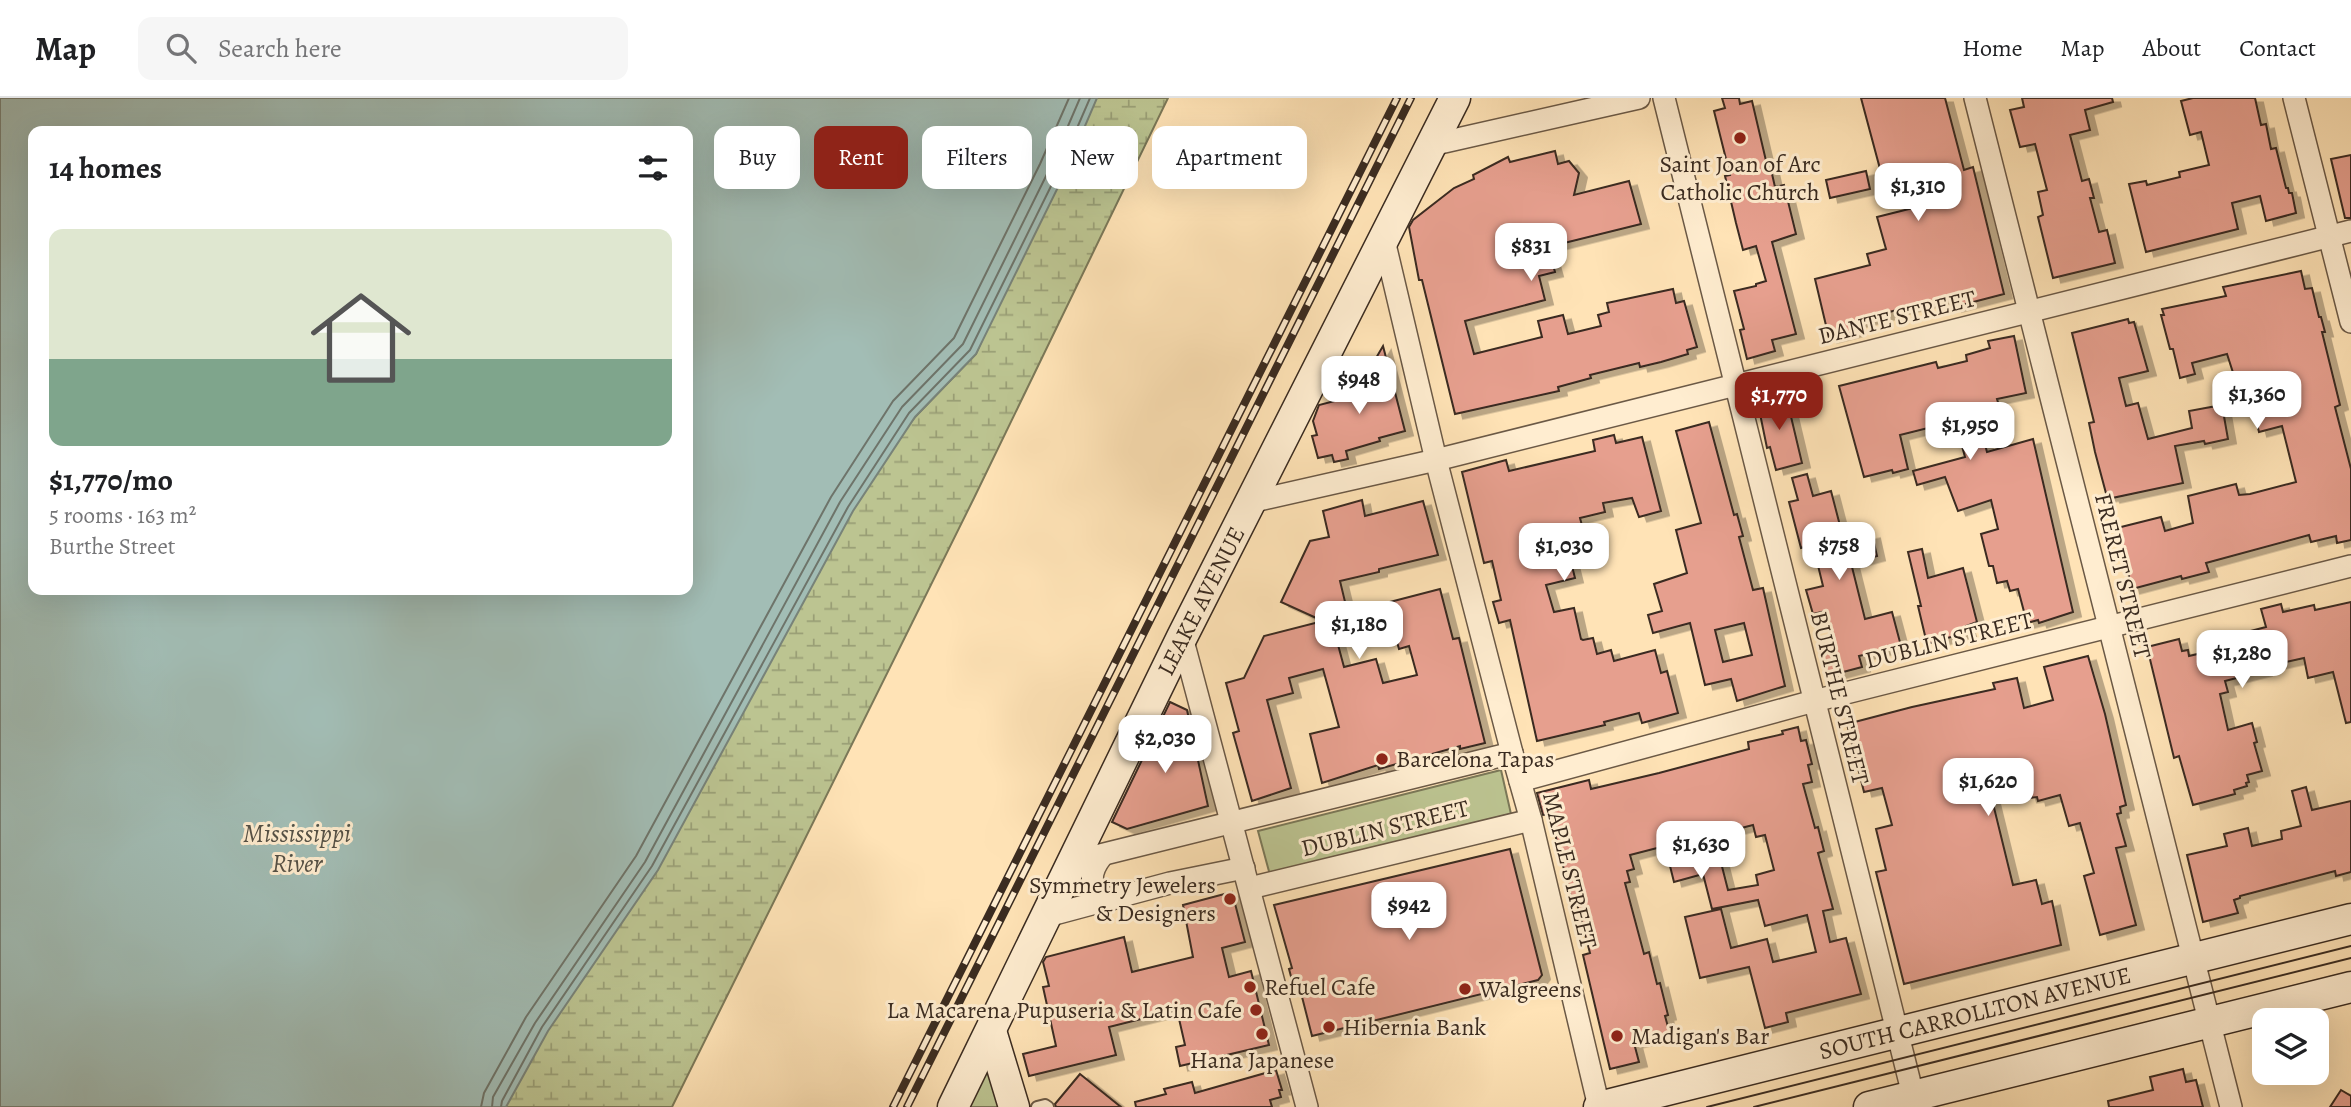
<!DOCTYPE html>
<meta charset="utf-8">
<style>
body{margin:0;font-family:Alegreya,serif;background:#f6f6f6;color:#202124;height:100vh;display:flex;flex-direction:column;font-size:26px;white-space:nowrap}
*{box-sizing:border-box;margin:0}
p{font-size:23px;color:#757577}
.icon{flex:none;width:38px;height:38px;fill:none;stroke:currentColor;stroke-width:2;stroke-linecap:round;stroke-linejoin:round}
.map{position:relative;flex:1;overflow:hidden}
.details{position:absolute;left:28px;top:28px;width:665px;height:469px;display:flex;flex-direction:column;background:#fff;border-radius:14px;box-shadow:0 7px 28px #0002}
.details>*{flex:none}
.banner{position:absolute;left:714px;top:28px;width:665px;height:63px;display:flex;gap:14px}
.controls{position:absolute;left:2252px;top:910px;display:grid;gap:14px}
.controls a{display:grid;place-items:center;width:77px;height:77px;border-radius:14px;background:#fff;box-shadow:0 7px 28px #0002;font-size:35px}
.price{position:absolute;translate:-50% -60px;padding:0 16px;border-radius:14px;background:#fff;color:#222;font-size:23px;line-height:46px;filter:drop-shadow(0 2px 4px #0008)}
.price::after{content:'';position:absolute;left:50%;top:42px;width:21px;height:16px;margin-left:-10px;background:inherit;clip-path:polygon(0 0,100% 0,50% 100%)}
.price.active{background:#8f2418;color:#fff}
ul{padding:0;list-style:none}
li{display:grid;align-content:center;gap:14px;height:371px;padding:0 21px}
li+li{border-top:2px solid #e0e0e0}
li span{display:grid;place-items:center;height:217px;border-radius:14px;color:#555}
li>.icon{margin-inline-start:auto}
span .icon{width:126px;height:126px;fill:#fffc;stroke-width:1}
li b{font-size:30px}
h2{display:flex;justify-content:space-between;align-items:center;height:84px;padding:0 21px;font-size:30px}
.chip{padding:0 24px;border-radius:14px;background:#fff;box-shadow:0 7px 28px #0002;font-size:24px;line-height:63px}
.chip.active{background:#8f2418;color:#fff}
header{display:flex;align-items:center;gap:42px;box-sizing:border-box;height:98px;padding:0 35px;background:#fff;border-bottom:2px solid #e0e0e0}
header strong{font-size:33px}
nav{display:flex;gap:38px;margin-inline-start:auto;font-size:24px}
.search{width:490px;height:63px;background:#f6f6f6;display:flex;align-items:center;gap:18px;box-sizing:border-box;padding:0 24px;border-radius:14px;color:#757577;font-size:26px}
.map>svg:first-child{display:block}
.wetland{fill:url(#wetland-marsh);stroke:#7b7858;stroke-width:2}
.park{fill:#bcc491;stroke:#7b7858;stroke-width:2}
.water{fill:#a2bdb5;stroke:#788379;stroke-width:2;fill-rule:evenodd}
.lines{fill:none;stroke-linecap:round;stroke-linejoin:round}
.shore{stroke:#6e746a;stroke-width:2}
.building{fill:#e69f8e;stroke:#3a2b20;stroke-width:2;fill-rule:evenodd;filter:url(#shadow)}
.lane-casing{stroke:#6b5946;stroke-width:14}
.street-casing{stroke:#6b5946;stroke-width:24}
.secondary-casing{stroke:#3a2b20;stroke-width:33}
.lane{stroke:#ffedd0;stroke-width:10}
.street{stroke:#ffedd0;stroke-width:21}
.secondary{stroke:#ffedd0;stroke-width:30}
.tram{stroke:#3a2b20;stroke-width:2}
.rail-casing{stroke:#3a2b20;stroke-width:8}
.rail{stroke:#ffedd0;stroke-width:5;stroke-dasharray:16;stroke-linecap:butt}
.poi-dot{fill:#8f2418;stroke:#ffedd0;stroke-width:2.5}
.labels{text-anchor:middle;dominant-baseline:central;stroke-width:6;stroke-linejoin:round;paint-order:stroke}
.poi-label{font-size:24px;fill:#3a2b20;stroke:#ffedd0;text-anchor:start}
.street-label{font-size:24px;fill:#3a2b20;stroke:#ffedd0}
.water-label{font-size:26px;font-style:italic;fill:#545045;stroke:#ffedd0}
</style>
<header>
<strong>Map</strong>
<div class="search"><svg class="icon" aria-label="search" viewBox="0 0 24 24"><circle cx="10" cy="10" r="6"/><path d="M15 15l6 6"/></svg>Search here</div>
<nav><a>Home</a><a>Map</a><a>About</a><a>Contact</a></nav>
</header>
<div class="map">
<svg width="2351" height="1009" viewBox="0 0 2351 1009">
<defs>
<pattern id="wetland-marsh" width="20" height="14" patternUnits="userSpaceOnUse" patternTransform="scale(1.75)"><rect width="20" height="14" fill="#bcc491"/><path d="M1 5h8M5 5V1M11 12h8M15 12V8" fill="none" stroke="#9a9f76"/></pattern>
<filter id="shadow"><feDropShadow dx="8" dy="4.5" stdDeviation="0" flood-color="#0004"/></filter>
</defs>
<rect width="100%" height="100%" fill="#ffe3b6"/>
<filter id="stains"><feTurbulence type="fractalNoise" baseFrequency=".00286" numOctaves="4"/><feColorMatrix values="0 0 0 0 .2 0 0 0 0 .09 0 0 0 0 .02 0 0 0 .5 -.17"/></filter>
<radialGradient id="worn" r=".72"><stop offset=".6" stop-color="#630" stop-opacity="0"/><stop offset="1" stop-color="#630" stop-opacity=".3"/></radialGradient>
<path class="wetland" d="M 1087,0 L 1168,0 L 974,400 L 672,1009 L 476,1009 L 846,404 L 915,319 L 976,256 Z"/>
<g class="park">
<path d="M 1501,672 L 1511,716 L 1270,777 L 1258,733 Z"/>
<path d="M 986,965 L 1007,1009 L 966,1009 Z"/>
</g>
<path class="water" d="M 0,0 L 1097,0 L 1064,77 L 976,256 L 915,319 L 853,413 L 658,772 L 548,933 L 506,1009 L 0,1009 ZM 33,33 L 688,33 L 688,492 L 33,492 Z"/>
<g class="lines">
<g class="shore">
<path d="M 481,1009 L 484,995 L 526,919 L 636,758 L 831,399 L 893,303 L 954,240 L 1040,66 L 1069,0"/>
<path d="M 492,1009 L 493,999 L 535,925 L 645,764 L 840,404 L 902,309 L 963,246 L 1050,70 L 1080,0"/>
<path d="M 501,1009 L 502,1003 L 542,929 L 652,768 L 848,409 L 909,315 L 970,252 L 1058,74 L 1090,0"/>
</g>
</g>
<g class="building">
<path d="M 1722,0 L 1739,0 L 1740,6 L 1752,3 L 1767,67 L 1770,67 L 1775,89 L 1784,87 L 1796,136 L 1772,144 L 1796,236 L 1772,242 L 1775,253 L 1747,261 L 1740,232 L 1744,231 L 1734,193 L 1756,188 L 1756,186 L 1766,183 L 1756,148 L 1743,152 L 1736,125 L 1725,78 L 1730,77 L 1714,13 L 1725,10 Z"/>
<path d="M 1861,0 L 1945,0 L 1964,72 L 1973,69 L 2004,196 L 1954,209 L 1951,199 L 1885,215 L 1886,217 L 1855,225 L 1857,233 L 1829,240 L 1815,181 L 1870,167 L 1867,156 L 1886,151 L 1877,119 L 1917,109 L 1909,76 L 1883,82 Z"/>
<path d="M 2022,0 L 2112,0 L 2113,4 L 2085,12 L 2090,32 L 2070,37 L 2082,83 L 2089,81 L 2094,100 L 2090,100 L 2099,134 L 2107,132 L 2115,165 L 2053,180 L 2038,119 L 2043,117 L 2038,94 L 2047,92 L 2035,46 L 2020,49 L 2010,12 L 2024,9 Z"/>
<path d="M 2193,0 L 2255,0 L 2261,27 L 2266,26 L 2271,51 L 2276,50 L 2286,90 L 2288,90 L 2289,95 L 2292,95 L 2296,115 L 2266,123 L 2260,98 L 2232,105 L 2238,131 L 2146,154 L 2129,86 L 2146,83 L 2147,87 L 2180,79 L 2179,74 L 2209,67 L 2201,34 L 2190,37 L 2181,3 Z"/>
<path d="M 1555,53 L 1558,66 L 1569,63 L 1579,75 L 1574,97 L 1629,83 L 1641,126 L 1548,149 L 1555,174 L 1539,178 L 1545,202 L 1465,223 L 1474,256 L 1542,239 L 1538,223 L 1563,217 L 1568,236 L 1601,228 L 1598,217 L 1609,214 L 1607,205 L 1673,191 L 1676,205 L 1684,203 L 1697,249 L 1687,252 L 1688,256 L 1661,264 L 1640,269 L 1639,265 L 1590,277 L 1591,280 L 1558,289 L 1559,293 L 1455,316 L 1422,182 L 1419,182 L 1409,129 L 1413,122 L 1454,90 L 1474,81 L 1473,77 L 1508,59 L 1510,64 Z"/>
<path d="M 2351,57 L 2351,120 L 2345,120 L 2331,61 Z"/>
<path d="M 1866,73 L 1870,91 L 1830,100 L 1826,82 Z"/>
<path d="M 2301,173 L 2305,191 L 2312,190 L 2319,219 L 2321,219 L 2325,234 L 2322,234 L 2340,307 L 2335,309 L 2351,371 L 2351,442 L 2337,445 L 2336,438 L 2311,444 L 2309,437 L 2206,465 L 2209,474 L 2182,481 L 2181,478 L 2132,491 L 2117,430 L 2161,419 L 2165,433 L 2193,425 L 2188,398 L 2236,386 L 2239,397 L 2250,396 L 2296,384 L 2282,328 L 2259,334 L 2247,285 L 2237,287 L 2227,256 L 2192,265 L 2195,276 L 2180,280 L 2173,251 L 2170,251 L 2161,217 L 2164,217 L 2162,211 L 2226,198 L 2223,189 Z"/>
<path d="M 2128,221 L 2129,225 L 2134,224 L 2148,273 L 2119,280 L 2126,308 L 2138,305 L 2148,341 L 2192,330 L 2189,313 L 2222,307 L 2228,341 L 2205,346 L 2204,343 L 2175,348 L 2183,385 L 2112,400 L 2111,398 L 2107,399 L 2095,354 L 2089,325 L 2094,324 L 2072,235 Z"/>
<path d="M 2014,238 L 2026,295 L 1997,301 L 2001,314 L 1978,320 L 1987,354 L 2033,341 L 2073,514 L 2039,525 L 2038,522 L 2027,525 L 2018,491 L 2010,493 L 2007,483 L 1997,485 L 1993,468 L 1989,468 L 1981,436 L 1998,431 L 1991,402 L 1958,413 L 1945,379 L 1917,387 L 1913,373 L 1965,359 L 1956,326 L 1940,330 L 1940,327 L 1900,337 L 1908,371 L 1893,375 L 1892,372 L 1864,379 L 1839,288 L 1936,264 L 1938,270 L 1967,263 L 1966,257 L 1990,250 L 1988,243 Z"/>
<path d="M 1383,248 L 1405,333 L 1379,340 L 1380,343 L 1346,353 L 1348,361 L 1334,364 L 1332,357 L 1318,360 L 1312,338 L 1317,337 L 1313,323 L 1319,307 L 1373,293 L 1367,270 L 1372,267 Z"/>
<path d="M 1777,296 L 1779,308 L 1788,306 L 1802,365 L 1776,372 L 1770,349 L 1767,350 L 1757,301 Z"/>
<path d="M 1709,324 L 1734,417 L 1737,416 L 1743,438 L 1739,439 L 1753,492 L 1763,490 L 1785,588 L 1737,603 L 1731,581 L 1705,587 L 1690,525 L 1653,535 L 1648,517 L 1662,513 L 1654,486 L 1687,475 L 1676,432 L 1701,425 L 1676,333 ZM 1744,525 L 1752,557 L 1723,564 L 1715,532 Z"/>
<path d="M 1614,337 L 1616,345 L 1642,339 L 1661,413 L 1639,419 L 1632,400 L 1603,405 L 1605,414 L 1580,420 L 1584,435 L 1565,440 L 1575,480 L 1546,487 L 1554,514 L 1574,510 L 1581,541 L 1583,542 L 1593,540 L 1597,556 L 1611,552 L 1614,563 L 1655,552 L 1661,575 L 1667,573 L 1678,615 L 1642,625 L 1639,615 L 1604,624 L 1605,627 L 1537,643 L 1510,522 L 1499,525 L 1493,504 L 1501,502 L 1492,463 L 1484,465 L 1462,374 L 1506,362 L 1509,373 L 1595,353 L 1593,342 Z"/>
<path d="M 1807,376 L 1813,398 L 1831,393 L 1844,443 L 1872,436 L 1877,458 L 1851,465 L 1865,521 L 1892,514 L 1901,548 L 1859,558 L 1862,569 L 1828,578 L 1821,551 L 1835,547 L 1826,513 L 1813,516 L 1806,492 L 1823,488 L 1813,447 L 1801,450 L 1789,404 L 1798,402 L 1792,380 Z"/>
<path d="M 1362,402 L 1365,418 L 1423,403 L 1438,457 L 1379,471 L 1379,474 L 1340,483 L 1347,512 L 1330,517 L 1344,569 L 1376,561 L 1383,585 L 1417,577 L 1409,548 L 1399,551 L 1386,505 L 1440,491 L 1453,541 L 1459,540 L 1485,645 L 1460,651 L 1460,648 L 1379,671 L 1378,667 L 1322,685 L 1310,636 L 1339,629 L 1323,571 L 1289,580 L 1293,595 L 1267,602 L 1291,690 L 1252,703 L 1233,635 L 1239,633 L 1226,585 L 1244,580 L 1264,538 L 1323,523 L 1281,504 L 1310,443 L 1329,439 L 1323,413 Z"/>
<path d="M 1922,451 L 1928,480 L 1963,470 L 1977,524 L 1966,528 L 1968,534 L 1927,546 L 1918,508 L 1921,508 L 1908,454 Z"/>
<path d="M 2351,504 L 2351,624 L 2346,625 L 2333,574 L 2308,580 L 2304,560 L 2263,569 L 2264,573 L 2225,583 L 2228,594 L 2220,596 L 2228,632 L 2252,625 L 2257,644 L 2254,645 L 2262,673 L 2247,677 L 2249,684 L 2246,685 L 2247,688 L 2234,692 L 2235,696 L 2193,707 L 2179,658 L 2174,660 L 2147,549 L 2179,541 L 2182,553 L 2188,552 L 2189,558 L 2228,549 L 2227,546 L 2241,542 L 2239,536 L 2266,529 L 2261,511 L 2281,506 L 2283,514 L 2314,507 L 2315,512 Z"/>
<path d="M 2088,558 L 2105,616 L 2126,707 L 2120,709 L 2121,715 L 2117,716 L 2126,748 L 2116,750 L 2136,827 L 2100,837 L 2084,778 L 2094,775 L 2080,725 L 2069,728 L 2060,697 L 2038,703 L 2037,699 L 2029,700 L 2022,676 L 2017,677 L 2015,668 L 1986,677 L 2013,787 L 2036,782 L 2042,806 L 2052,803 L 2061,847 L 1904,886 L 1876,774 L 1886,772 L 1876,731 L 1892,727 L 1882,690 L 1864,694 L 1847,626 L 1912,609 L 1995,591 L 1993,585 L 2017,580 L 2024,610 L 2053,602 L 2044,569 Z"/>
<path d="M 1170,604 L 1187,612 L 1208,708 L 1127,731 L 1112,724 Z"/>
<path d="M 1798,629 L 1801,643 L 1806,642 L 1812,666 L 1808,667 L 1812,684 L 1803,686 L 1815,730 L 1818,729 L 1824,753 L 1818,755 L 1833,811 L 1823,813 L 1830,844 L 1846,840 L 1861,896 L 1786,915 L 1788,924 L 1765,930 L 1749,869 L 1700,880 L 1685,819 L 1721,811 L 1731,850 L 1767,841 L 1773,864 L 1816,854 L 1807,817 L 1765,828 L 1758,802 L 1712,811 L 1703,776 L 1674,784 L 1665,748 L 1630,757 L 1634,771 L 1627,773 L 1630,784 L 1625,785 L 1644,856 L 1649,854 L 1657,886 L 1660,885 L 1668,917 L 1665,918 L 1670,936 L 1634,945 L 1639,964 L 1610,971 L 1583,857 L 1590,855 L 1577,806 L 1573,807 L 1550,716 L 1543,717 L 1537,695 L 1589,682 L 1591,691 L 1659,675 L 1749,651 L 1748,644 L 1783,636 L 1782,633 ZM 1753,727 L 1756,739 L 1765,737 L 1774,772 L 1756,777 L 1758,787 L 1728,792 L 1714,737 Z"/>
<path d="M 2306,689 L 2312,712 L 2351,703 L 2351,774 L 2336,778 L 2335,773 L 2240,798 L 2240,800 L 2234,802 L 2238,815 L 2203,824 L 2187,757 L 2227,748 L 2224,736 L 2248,730 L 2252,748 L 2282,741 L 2281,733 L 2301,728 L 2292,693 Z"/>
<path d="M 1510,751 L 1542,877 L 1538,882 L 1312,938 L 1299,887 L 1298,885 L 1293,886 L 1289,871 L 1292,870 L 1274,807 Z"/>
<path d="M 1232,794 L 1245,844 L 1222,850 L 1229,879 L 1251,873 L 1269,947 L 1180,968 L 1176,949 L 1185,947 L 1177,912 L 1109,929 L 1116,957 L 1029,978 L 1023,956 L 1056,948 L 1043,889 L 1049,888 L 1043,864 L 1046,859 L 1124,839 L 1132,874 L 1193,859 L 1183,807 Z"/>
<path d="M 2183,971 L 2186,984 L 2196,982 L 2203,1009 L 2109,1009 L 2108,1003 L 2153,992 L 2150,979 Z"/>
<path d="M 1276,972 L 1282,992 L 1279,992 L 1281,999 L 1270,1002 L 1272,1009 L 1136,1009 L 1135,1004 L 1166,996 L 1164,991 L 1192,984 L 1195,995 Z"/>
<path d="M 1080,976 L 1121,1009 L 1056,1009 L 1055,1006 Z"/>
<path d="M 2341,992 L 2351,998 L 2351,1009 L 2330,1009 Z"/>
</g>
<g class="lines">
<g class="lane-casing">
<path id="lane" d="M 1037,1009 L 1045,1007 L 1048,1009"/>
</g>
<g class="street-casing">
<g id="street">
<path d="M 1664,0 L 1916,1009"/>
<path d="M 1975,0 L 2231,1009"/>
<path d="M 2294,0 L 2351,224"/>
<path d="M 1431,47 L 1639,0"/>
<path d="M 1384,142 L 1436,362 L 1512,655 L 1531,722 L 1599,1009"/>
<path d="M 1250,404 L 1436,362 L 2351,133"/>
<path d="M 1182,539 L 1307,1009"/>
<path d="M 1520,683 L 1814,603 L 2351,468"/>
<path d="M 1102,758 C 1088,776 1088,791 1110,802"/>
<path d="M 1072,764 L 1512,655"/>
<path d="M 1250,790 L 1531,722"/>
<path d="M 1047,818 L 1170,785 L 1244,770"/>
</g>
</g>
<g class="secondary-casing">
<g id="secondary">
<path d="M 991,933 L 1014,1009"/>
<path d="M 953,1009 L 1182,539 L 1455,0"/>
<path d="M 1599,1009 L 2351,821"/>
<path d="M 1869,1009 L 2351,889"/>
</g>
</g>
<use href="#lane" class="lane"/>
<use href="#street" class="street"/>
<use href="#secondary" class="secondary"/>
<g class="tram">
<path d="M 1707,1009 L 2351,848"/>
<path d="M 1754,1009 L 2351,860"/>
</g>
<g class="rail-casing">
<g id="rail">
<path d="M 893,1009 L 1397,0"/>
<path d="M 907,1009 L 1411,0"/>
</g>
</g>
<use href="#rail" class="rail"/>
</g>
<g class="poi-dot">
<circle cx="1740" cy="40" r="7"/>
<circle cx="1382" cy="661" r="7"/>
<circle cx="1230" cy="801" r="7"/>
<circle cx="1250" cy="889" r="7"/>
<circle cx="1465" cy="891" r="7"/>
<circle cx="1256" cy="912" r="7"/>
<circle cx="1329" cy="929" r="7"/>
<circle cx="1262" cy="936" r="7"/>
<circle cx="1617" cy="938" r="7"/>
</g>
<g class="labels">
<g class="poi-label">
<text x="1740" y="66" text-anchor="middle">Saint Joan of Arc<tspan x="1740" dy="28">Catholic Church</tspan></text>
<text x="1396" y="661">Barcelona Tapas</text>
<text x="1216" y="787" text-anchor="end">Symmetry Jewelers<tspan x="1216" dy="28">&amp; Designers</tspan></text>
<text x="1264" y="889">Refuel Cafe</text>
<text x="1479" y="891">Walgreens</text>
<text x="1242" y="912" text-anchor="end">La Macarena Pupuseria &amp; Latin Cafe</text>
<text x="1343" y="929">Hibernia Bank</text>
<text x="1631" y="938">Madigan's Bar</text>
<text x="1262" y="962" text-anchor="middle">Hana Japanese</text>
</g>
<g class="street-label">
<text transform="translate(1897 219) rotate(-14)">DANTE STREET</text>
<text transform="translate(2123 478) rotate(76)">FRERET STREET</text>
<text transform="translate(1201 503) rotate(-63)">LEAKE AVENUE</text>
<text transform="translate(1949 542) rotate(-14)">DUBLIN STREET</text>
<text transform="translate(1840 600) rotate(76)">BURTHE STREET</text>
<text transform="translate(1385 730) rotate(-14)">DUBLIN STREET</text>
<text transform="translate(1570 772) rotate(76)">MAPLE STREET</text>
<text transform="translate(1975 915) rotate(-14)">SOUTH CARROLLTON AVENUE</text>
</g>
<g class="water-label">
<text x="297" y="735">Mississippi<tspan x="297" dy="30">River</tspan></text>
</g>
</g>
<rect width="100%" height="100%" filter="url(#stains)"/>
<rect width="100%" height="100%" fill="url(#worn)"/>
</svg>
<div class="controls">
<a><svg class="icon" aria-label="layers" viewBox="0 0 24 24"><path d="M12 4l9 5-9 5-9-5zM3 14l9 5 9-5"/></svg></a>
</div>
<b class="price" style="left:1918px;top:125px">$1,310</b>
<b class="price" style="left:1531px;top:185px">$831</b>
<b class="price" style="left:1359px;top:318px">$948</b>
<b class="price" style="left:2257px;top:333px">$1,360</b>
<b class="price active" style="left:1779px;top:334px">$1,770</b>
<b class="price" style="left:1970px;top:364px">$1,950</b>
<b class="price" style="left:1839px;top:484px">$758</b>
<b class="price" style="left:1564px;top:485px">$1,030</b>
<b class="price" style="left:1359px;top:563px">$1,180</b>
<b class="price" style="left:2242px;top:592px">$1,280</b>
<b class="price" style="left:1165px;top:677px">$2,030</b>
<b class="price" style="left:1988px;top:720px">$1,620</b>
<b class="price" style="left:1701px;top:783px">$1,630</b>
<b class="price" style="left:1409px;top:844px">$942</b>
<div class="banner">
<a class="chip">Buy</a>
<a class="chip active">Rent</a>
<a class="chip">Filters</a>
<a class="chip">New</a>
<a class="chip">Apartment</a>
</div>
<section class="details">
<h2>14 homes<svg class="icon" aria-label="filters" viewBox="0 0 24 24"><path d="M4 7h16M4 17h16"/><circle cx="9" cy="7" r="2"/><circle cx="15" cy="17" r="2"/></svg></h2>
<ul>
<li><span style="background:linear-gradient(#dfe7d0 60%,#7fa58c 0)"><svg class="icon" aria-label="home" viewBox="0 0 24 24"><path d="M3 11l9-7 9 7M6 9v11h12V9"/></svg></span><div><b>$1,770/mo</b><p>5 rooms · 163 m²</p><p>Burthe Street</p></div></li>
</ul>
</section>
</div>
